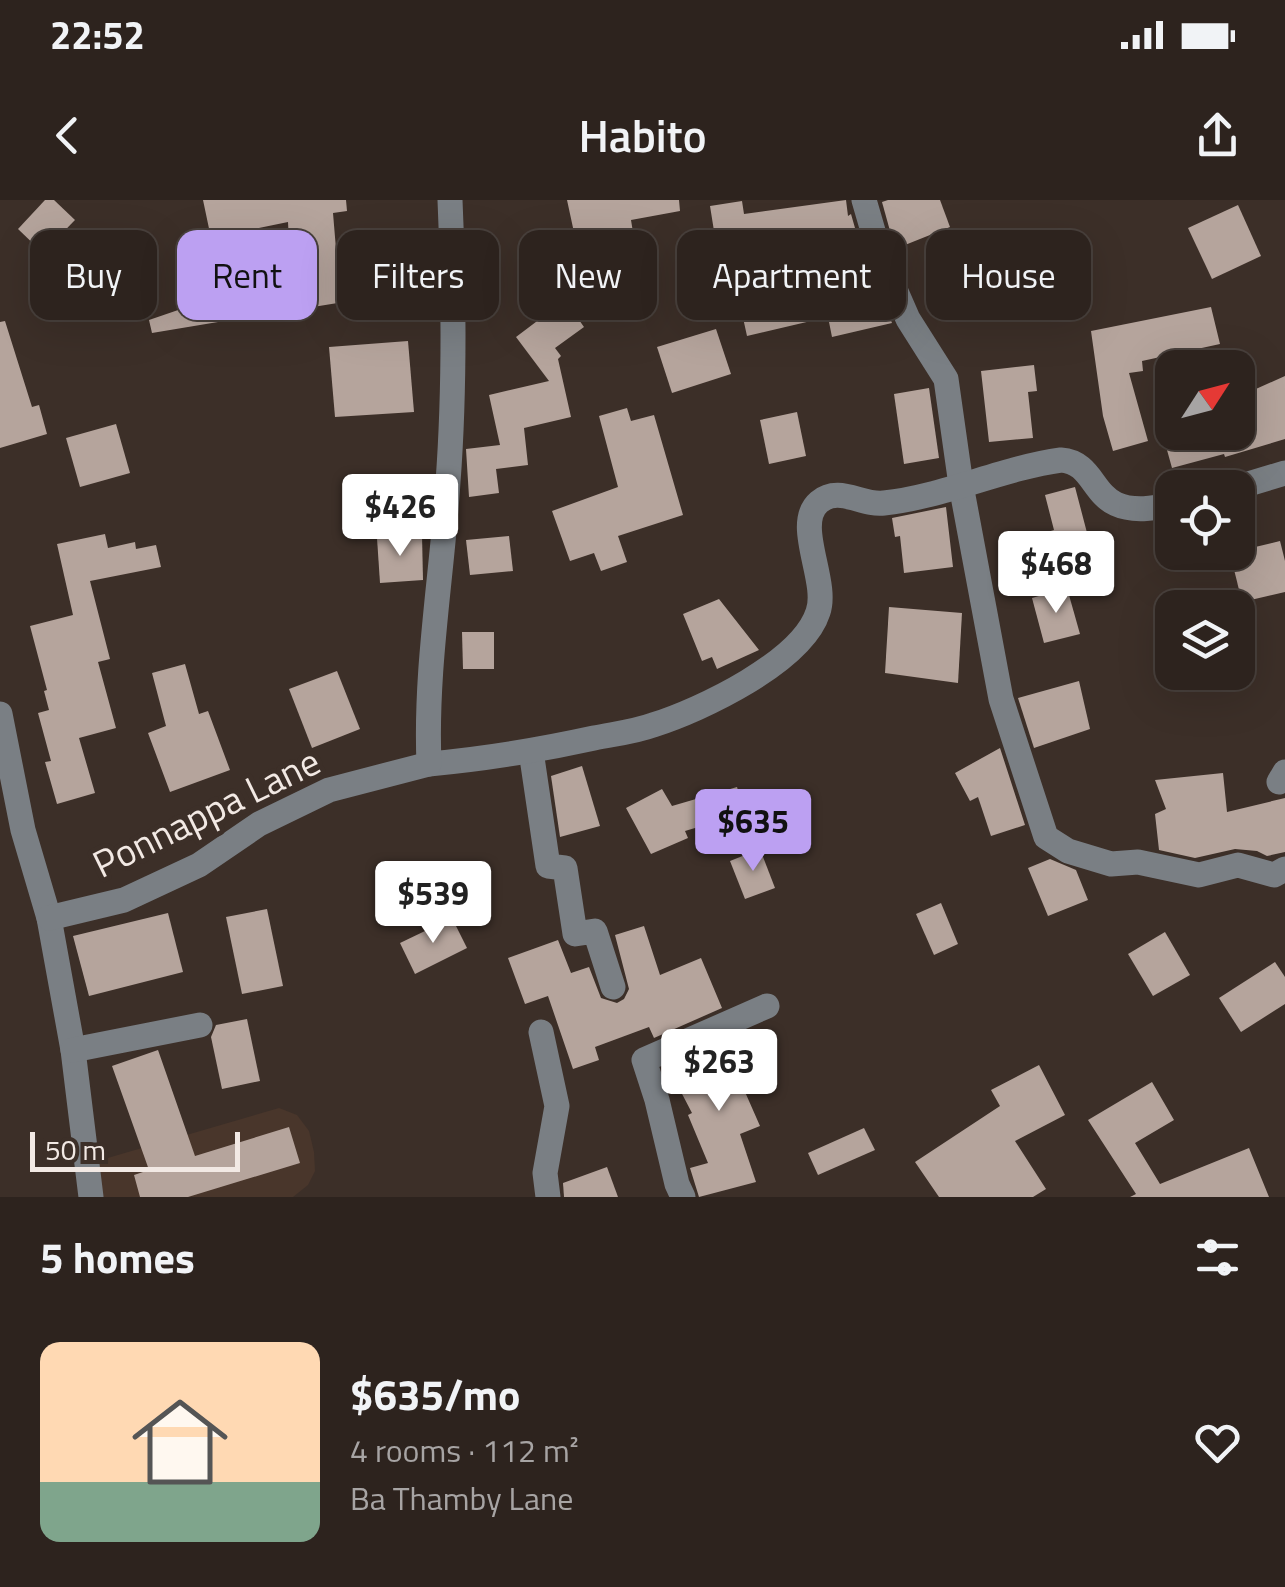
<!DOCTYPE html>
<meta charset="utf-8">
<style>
body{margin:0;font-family:"Titillium Web",sans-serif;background:#392f2b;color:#f1f3f6;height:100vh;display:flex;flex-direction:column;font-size:38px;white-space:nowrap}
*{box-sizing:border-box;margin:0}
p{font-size:32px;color:#a7a4a4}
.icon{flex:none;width:55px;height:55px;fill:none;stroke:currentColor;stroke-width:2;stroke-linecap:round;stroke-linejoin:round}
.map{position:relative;height:997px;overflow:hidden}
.sheet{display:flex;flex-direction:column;background:#2d231e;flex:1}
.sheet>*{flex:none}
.banner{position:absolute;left:30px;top:30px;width:1225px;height:90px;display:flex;gap:20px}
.needle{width:65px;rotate:54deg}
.fabs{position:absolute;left:1155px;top:150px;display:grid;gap:20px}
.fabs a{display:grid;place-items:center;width:100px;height:100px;border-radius:20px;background:#2d231e;box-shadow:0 10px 40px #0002,0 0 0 2px #48403c;font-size:50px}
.scale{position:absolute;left:30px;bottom:25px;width:210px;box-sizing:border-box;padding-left:10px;border:5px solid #f2e9e4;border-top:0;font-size:28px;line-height:35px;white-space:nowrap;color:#f2e9e4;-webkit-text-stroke:8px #3c2f28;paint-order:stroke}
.price{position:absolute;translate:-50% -85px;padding:0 22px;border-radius:10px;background:#fff;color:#222;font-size:32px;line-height:65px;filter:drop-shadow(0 2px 5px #0008)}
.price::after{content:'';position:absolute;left:50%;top:60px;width:30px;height:22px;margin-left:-15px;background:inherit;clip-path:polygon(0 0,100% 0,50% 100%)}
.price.on{background:#bca0f2;color:#111}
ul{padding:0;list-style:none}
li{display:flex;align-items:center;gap:30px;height:250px;padding:0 40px}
li span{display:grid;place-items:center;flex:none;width:280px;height:200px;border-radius:20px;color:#555}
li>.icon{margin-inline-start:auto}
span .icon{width:120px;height:120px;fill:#fffc;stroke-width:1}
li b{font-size:42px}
h2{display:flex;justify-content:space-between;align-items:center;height:120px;padding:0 40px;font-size:42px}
.chip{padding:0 35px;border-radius:20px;background:#2d231e;box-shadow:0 10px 40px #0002,0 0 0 2px #48403c;font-size:35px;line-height:90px}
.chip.on{background:#bca0f2;color:#111}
.status{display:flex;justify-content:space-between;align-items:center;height:70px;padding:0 50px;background:#2d231e;direction:ltr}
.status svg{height:28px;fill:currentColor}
header{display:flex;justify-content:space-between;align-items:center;height:130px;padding:0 40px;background:#2d231e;font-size:45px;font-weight:600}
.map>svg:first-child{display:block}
.built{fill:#49362b}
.building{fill:#b5a49c}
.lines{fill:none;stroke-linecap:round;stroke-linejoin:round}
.minor{stroke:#7a7f84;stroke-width:25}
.labels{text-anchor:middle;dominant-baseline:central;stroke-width:10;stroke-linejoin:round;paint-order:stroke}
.street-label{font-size:38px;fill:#f2e9e4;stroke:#3c2f28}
</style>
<div class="status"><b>22:52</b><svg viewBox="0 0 49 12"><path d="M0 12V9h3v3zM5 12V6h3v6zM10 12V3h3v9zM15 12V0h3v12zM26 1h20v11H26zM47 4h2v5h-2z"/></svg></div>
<header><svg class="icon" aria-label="back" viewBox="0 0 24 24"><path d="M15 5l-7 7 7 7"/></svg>Habito<svg class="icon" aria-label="share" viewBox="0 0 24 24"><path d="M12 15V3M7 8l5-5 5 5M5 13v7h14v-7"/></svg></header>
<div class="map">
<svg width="1285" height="997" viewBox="0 0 1285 997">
<rect width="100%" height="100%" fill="#3c2f28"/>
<path class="built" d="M 279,908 L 297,915 L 309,931 L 314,952 L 315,971 L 308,985 L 293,997 L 91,997 L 87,964 Z"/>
<g class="building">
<path d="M 45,0 L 54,0 L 75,20 L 43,53 L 18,29 Z"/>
<path d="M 203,0 L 346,0 L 347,11 L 333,13 L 336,49 L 384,41 L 393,94 L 313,107 L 302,41 L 289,42 L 288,22 L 211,38 Z"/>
<path d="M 567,0 L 679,0 L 680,11 L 631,20 L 638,63 L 608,69 L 612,87 L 570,97 L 556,42 L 575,37 Z"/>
<path d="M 846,0 L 848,16 L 851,14 L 857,35 L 775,47 L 787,100 L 874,81 L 892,123 L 832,137 L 828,117 L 747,136 L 729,54 L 718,56 L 710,6 L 742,1 L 744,14 Z"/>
<path d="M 888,0 L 940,0 L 950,27 L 895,49 L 882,2 Z"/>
<path d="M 1238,5 L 1261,56 L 1212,79 L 1188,28 Z"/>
<path d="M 222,95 L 230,120 L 152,133 L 149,120 Z"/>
<path d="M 565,100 L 584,127 L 555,148 L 561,156 L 558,159 L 571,217 L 524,228 L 528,265 L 496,269 L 499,293 L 469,297 L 466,249 L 500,245 L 489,195 L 549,181 L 516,137 Z"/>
<path d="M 1211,107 L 1220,144 L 1142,161 L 1143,171 L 1129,173 L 1148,241 L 1113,251 L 1103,216 L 1091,131 Z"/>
<path d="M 5,121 L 32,207 L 39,205 L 47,234 L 0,248 L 0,122 Z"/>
<path d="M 716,129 L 731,174 L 672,193 L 657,147 Z"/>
<path d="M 408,141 L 414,212 L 335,217 L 329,147 Z"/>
<path d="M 1034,165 L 1037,191 L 1028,192 L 1033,238 L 989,242 L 981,171 Z"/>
<path d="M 1285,176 L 1285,239 L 1225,257 L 1224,254 L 1172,268 L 1162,232 L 1238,232 L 1238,197 Z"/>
<path d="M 929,188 L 939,258 L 904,264 L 894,194 Z"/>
<path d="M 627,208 L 631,221 L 654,215 L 683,315 L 618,336 L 627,362 L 601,371 L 594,353 L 570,361 L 552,311 L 618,287 L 599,216 Z"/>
<path d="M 797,212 L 806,256 L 769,264 L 760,220 Z"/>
<path d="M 116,224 L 130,273 L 80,287 L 66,238 Z"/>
<path d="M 1075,287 L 1091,348 L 1050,358 L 1044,333 L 1054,330 L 1045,295 Z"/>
<path d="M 946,307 L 953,367 L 904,373 L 900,336 L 895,337 L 892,318 Z"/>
<path d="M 105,334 L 108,348 L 135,342 L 136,349 L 156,345 L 161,367 L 90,381 L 110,459 L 98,462 L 116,528 L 79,538 L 95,593 L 57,604 L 45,562 L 51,561 L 38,513 L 49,510 L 44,491 L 47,490 L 30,426 L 73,415 L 57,344 Z"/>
<path d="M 422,335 L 423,380 L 380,383 L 377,338 Z"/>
<path d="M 509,336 L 513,371 L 470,375 L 466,340 Z"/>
<path d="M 1280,341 L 1285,361 L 1285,392 L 1242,402 L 1230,353 Z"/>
<path d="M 1067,388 L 1080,434 L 1044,443 L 1032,398 Z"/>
<path d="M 719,399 L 759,450 L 717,469 L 712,457 L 702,461 L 683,414 Z"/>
<path d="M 889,407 L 962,413 L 958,483 L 885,473 Z"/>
<path d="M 462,432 L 494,432 L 494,469 L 463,469 Z"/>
<path d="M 185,464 L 199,514 L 208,511 L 230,570 L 170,592 L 148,533 L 166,526 L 152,473 Z"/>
<path d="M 337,471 L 360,529 L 312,548 L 289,489 Z"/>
<path d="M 1079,481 L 1090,529 L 1034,548 L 1018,498 Z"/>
<path d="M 1000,548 L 1025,625 L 991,636 L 978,597 L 970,601 L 955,573 Z"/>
<path d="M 582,566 L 600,626 L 560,637 L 551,576 Z"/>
<path d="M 1223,573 L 1227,612 L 1285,598 L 1285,652 L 1267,656 L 1257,651 L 1235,649 L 1195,658 L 1159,650 L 1155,614 L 1166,609 L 1155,580 Z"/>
<path d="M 737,587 L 745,613 L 685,631 L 688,638 L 651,654 L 626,608 L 662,589 L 672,606 Z"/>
<path d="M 760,649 L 775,688 L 745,699 L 730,661 Z"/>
<path d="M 1050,659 L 1076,670 L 1088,700 L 1048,716 L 1028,668 Z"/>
<path d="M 941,703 L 958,744 L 934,755 L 916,714 Z"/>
<path d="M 267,709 L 283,786 L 242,794 L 226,717 Z"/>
<path d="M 168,713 L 183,772 L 89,796 L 73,736 Z"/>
<path d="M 452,718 L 467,748 L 415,774 L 400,743 Z"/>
<path d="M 644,726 L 660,775 L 701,758 L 722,808 L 654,838 L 649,827 L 595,847 L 599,860 L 573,869 L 548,796 L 525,804 L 508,758 L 558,740 L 571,773 L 589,767 L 601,798 L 617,803 L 624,799 L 629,789 L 615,735 Z"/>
<path d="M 1165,732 L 1190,775 L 1153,796 L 1128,754 Z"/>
<path d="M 1275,762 L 1285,777 L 1285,804 L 1241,832 L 1219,798 Z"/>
<path d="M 247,819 L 260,881 L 222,889 L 211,837 L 216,825 Z"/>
<path d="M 740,836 L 756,867 L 738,876 L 760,926 L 740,934 L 756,982 L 699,997 L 690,968 L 708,963 L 688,915 L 692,913 L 668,867 Z"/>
<path d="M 158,850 L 195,956 L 289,927 L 300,963 L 188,997 L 140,997 L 134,975 L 149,970 L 112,866 Z"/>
<path d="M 1039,865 L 1065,915 L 1015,941 L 1046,989 L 1033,997 L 939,997 L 915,962 L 1000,906 L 991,890 Z"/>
<path d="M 1152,882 L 1174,920 L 1135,943 L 1160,984 L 1249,948 L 1269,997 L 1130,997 L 1136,994 L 1088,920 Z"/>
<path d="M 864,928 L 875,950 L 818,975 L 808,953 Z"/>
<path d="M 607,967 L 618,997 L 564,997 L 563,983 Z"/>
</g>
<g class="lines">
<g class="minor">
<path d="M 864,0 L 880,55 L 908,119 L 946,179 L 961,285 L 1001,499 L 1046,637 L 1068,651 L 1111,664 L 1138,662 L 1199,675 L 1238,665 L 1274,675 L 1285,669"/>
<path d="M 1235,288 L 1285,273"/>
<path d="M 0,514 L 23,630 L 49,718 L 73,850 L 91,997"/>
<path d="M 531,551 L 548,666 L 565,668 L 575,734 L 595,731 L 613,787"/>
<path d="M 429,564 C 485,559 539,550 594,538 C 613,534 634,532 653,525 C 701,510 802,462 818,412 C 829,381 793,324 819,302 C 839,285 862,306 884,303 C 942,297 1003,268 1061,260 C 1091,262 1092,293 1116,304 C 1133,312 1155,308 1172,305"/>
<path d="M 1279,582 L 1285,572"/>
<path d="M 49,718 L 124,700 L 199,665 L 259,624 L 329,590 L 429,564 C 425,469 442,377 448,282 C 455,188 454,94 450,0"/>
<path d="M 541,832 L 557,906 L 545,973 L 548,997"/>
<path d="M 73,850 L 200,825"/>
<path d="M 683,997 L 677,984 L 657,900 L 644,860 L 767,806"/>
</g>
</g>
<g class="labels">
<g class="street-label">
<text transform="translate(206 612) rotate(-26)">Ponnappa Lane</text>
</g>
</g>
</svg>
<div class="fabs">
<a><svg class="needle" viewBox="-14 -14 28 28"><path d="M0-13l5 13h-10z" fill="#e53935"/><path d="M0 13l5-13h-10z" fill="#a7a4a4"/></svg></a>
<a><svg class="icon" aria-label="locate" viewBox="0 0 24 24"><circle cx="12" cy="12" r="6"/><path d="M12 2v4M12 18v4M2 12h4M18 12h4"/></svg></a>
<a><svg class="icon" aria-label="layers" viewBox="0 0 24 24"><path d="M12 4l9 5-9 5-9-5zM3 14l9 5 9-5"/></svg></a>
</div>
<div class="scale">50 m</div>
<b class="price" style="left:400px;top:359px">$426</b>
<b class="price" style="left:1056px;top:416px">$468</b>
<b class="price on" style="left:753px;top:674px">$635</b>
<b class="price" style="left:433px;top:746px">$539</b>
<b class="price" style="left:719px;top:914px">$263</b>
<div class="banner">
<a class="chip">Buy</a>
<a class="chip on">Rent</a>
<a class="chip">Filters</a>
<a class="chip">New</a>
<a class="chip">Apartment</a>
<a class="chip">House</a>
</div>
</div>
<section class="sheet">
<h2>5 homes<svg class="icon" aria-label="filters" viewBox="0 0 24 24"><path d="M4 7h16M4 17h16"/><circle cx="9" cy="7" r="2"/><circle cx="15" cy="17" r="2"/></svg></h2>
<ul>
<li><span style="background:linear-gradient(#ffd9b3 70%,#7fa58c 0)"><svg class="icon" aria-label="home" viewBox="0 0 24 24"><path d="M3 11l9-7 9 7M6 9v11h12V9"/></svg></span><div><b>$635/mo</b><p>4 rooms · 112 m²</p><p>Ba Thamby Lane</p></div><svg class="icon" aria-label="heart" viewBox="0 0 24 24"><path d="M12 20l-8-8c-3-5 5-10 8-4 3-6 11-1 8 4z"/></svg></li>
</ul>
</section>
